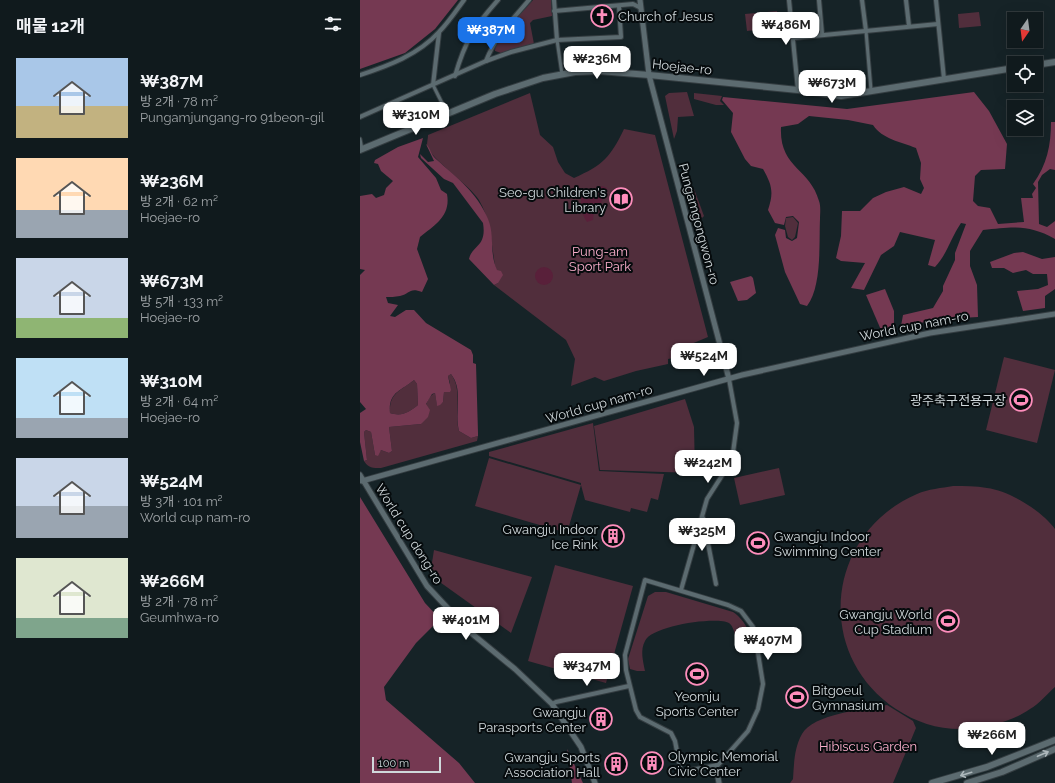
<!DOCTYPE html>
<html lang="ko">
<meta charset="utf-8">
<style>
body{margin:0;font-family:Raleway,"Noto Sans KR",sans-serif;background:#1e272a;color:#f1f3f6;height:100vh;display:flex;flex-direction:column;font-size:15px;white-space:nowrap}
*{box-sizing:border-box;margin:0}
p{font-size:13px;color:#9ca1a4}
.icon{flex:none;width:22px;height:22px;fill:none;stroke:currentColor;stroke-width:2;stroke-linecap:round;stroke-linejoin:round}
.map{position:relative;flex:1;overflow:hidden}
.details{display:flex;flex-direction:column;background:#101a1d;width:360px}
.details>*{flex:none}
.needle{width:26px;rotate:194deg}
.tools{position:absolute;left:647px;top:12px;display:grid;gap:8px}
.tools a{display:grid;place-items:center;width:36px;height:36px;border-radius:0px;background:#101a1d;box-shadow:0 4px 16px #0002,0 0 0 1px #30383b;font-size:20px}
.scale{position:absolute;left:12px;bottom:10px;width:69px;box-sizing:border-box;padding-left:4px;border:2px solid #d0d8db;border-top:0;font-size:11px;line-height:14px;white-space:nowrap;color:#d0d8db;-webkit-text-stroke:3px #060b0d;paint-order:stroke}
.price{position:absolute;translate:-50% -34px;padding:0 9px;border-radius:8px;background:#fff;color:#222;font-size:13px;line-height:26px;filter:drop-shadow(0 1px 2px #0008)}
.price::after{content:'';position:absolute;left:50%;top:24px;width:12px;height:9px;margin-left:-6px;background:inherit;clip-path:polygon(0 0,100% 0,50% 100%)}
.price.current{background:#1a73e8;color:#fff}
ul{padding:0;list-style:none}
li{display:flex;align-items:center;gap:12px;height:100px;padding:0 16px}
li span{display:grid;place-items:center;flex:none;width:112px;height:80px;border-radius:0px;color:#555}
li>.icon{margin-inline-start:auto}
span .icon{width:48px;height:48px;fill:#fffc;stroke-width:1}
li b{font-size:17px}
h2{display:flex;justify-content:space-between;align-items:center;height:48px;padding:0 16px;font-size:17px}
main{display:flex;flex:1;min-height:0}
.map>svg:first-child{display:block}
.green{fill:#512e3c}
.forest{fill:#753952;fill-rule:evenodd}
.water{fill:#59203a}
.lines{fill:none;stroke-linecap:round;stroke-linejoin:round}
.pedestrian-casing{stroke:#343d41;stroke-width:5}
.minor-casing{stroke:#343d41;stroke-width:6}
.tertiary-casing{stroke:#343d41;stroke-width:7}
.secondary-casing{stroke:#343d41;stroke-width:8}
.pedestrian{stroke:#5c6b70;stroke-width:3}
.minor{stroke:#5c6b70;stroke-width:4}
.tertiary{stroke:#5c6b70;stroke-width:5}
.secondary{stroke:#5c6b70;stroke-width:6}
.oneway{stroke:#adb7bb}
.labels{text-anchor:middle;dominant-baseline:central;stroke-width:4;stroke-linejoin:round;paint-order:stroke}
.poi-label{font-size:13px;fill:#d0d8db;stroke:#060b0d;text-anchor:end}
.street-label{font-size:13px;fill:#d0d8db;stroke:#060b0d}
.park-label{font-size:13px;fill:#faaecb;stroke:#060b0d}
</style>
<main>
<section class="details">
<h2>매물 12개<svg class="icon" aria-label="filters" viewBox="0 0 24 24"><path d="M4 7h16M4 17h16"/><circle cx="9" cy="7" r="2"/><circle cx="15" cy="17" r="2"/></svg></h2>
<ul>
<li><span style="background:linear-gradient(#a9c7e8 60%,#c2b280 0)"><svg class="icon" aria-label="home" viewBox="0 0 24 24"><path d="M3 11l9-7 9 7M6 9v11h12V9"/></svg></span><div><b>₩387M</b><p>방 2개 · 78 m²</p><p>Pungamjungang-ro 91beon-gil</p></div></li>
<li><span style="background:linear-gradient(#ffd9b3 65%,#9aa5b1 0)"><svg class="icon" aria-label="home" viewBox="0 0 24 24"><path d="M3 11l9-7 9 7M6 9v11h12V9"/></svg></span><div><b>₩236M</b><p>방 2개 · 62 m²</p><p>Hoejae-ro</p></div></li>
<li><span style="background:linear-gradient(#c9d6e8 75%,#8fb573 0)"><svg class="icon" aria-label="home" viewBox="0 0 24 24"><path d="M3 11l9-7 9 7M6 9v11h12V9"/></svg></span><div><b>₩673M</b><p>방 5개 · 133 m²</p><p>Hoejae-ro</p></div></li>
<li><span style="background:linear-gradient(#bfe0f5 75%,#9aa5b1 0)"><svg class="icon" aria-label="home" viewBox="0 0 24 24"><path d="M3 11l9-7 9 7M6 9v11h12V9"/></svg></span><div><b>₩310M</b><p>방 2개 · 64 m²</p><p>Hoejae-ro</p></div></li>
<li><span style="background:linear-gradient(#c9d6e8 60%,#9aa5b1 0)"><svg class="icon" aria-label="home" viewBox="0 0 24 24"><path d="M3 11l9-7 9 7M6 9v11h12V9"/></svg></span><div><b>₩524M</b><p>방 3개 · 101 m²</p><p>World cup nam-ro</p></div></li>
<li><span style="background:linear-gradient(#dfe7d0 75%,#7fa58c 0)"><svg class="icon" aria-label="home" viewBox="0 0 24 24"><path d="M3 11l9-7 9 7M6 9v11h12V9"/></svg></span><div><b>₩266M</b><p>방 2개 · 78 m²</p><p>Geumhwa-ro</p></div></li>
</ul>
</section>
<div class="map">
<svg width="695" height="783" viewBox="0 0 695 783">
<rect width="100%" height="100%" fill="#162327"/>
<g class="green">
<path d="M 173,0 L 191,0 L 192,16 L 173,20 L 170,23 L 174,44 L 141,53 L 135,51 C 134,39 164,11 173,0 Z"/>
<path d="M 417,11 L 419,27 L 387,31 L 385,14 Z"/>
<path d="M 619,12 L 621,26 L 599,28 L 598,14 Z"/>
<path d="M 327,92 L 334,116 L 318,117 L 317,131 L 314,139 L 305,96 L 309,93 Z"/>
<path d="M 170,93 L 180,135 L 193,147 L 198,162 L 205,173 L 214,178 C 243,165 250,158 264,129 L 295,135 L 348,337 L 324,347 L 313,358 L 308,359 L 308,364 L 276,371 L 244,381 L 235,377 L 211,386 L 215,359 L 206,340 L 134,285 L 138,283 C 137,275 135,268 134,259 C 131,238 130,219 119,200 C 110,185 70,159 67,145 C 67,142 68,138 68,135 Z"/>
<path d="M 334,93 L 362,96 L 360,101 L 364,105 L 356,105 L 334,99 Z"/>
<path d="M 323,176 L 334,189 L 344,216 L 336,224 Z"/>
<path d="M 433,217 L 438,223 L 435,237 L 432,240 L 428,237 L 425,226 L 426,218 Z"/>
<path d="M 644,357 L 695,370 L 677,443 L 626,430 Z"/>
<path d="M 91,374 C 103,391 94,411 99,431 L 111,438 L 118,436 L 117,441 L 21,468 C 13,468 8,468 4,461 L 7,460 L 4,432 L 6,430 L 11,432 L 15,455 L 21,450 L 29,453 L 32,451 L 29,427 L 61,424 C 64,414 65,398 75,393 L 77,405 L 83,402 L 84,392 L 90,383 L 88,376 Z"/>
<path d="M 54,380 L 57,384 L 58,405 C 49,412 42,417 30,413 C 29,392 41,391 54,380 Z"/>
<path d="M 325,399 L 334,427 L 335,473 L 240,470 L 234,426 Z"/>
<path d="M 233,423 L 239,471 L 304,474 L 298,500 L 291,498 L 287,512 L 271,508 L 270,512 L 225,500 L 221,485 L 207,533 L 115,506 L 129,458 L 221,485 L 221,483 L 129,456 L 129,452 Z"/>
<path d="M 419,468 L 425,495 L 380,505 L 374,478 Z"/>
<path d="M 593,486 C 604,486 616,486 627,488 C 650,491 682,511 695,529 L 695,687 C 687,694 679,704 670,709 C 654,720 635,725 616,728 C 587,732 560,725 536,709 C 453,654 466,533 557,494 C 568,489 582,488 593,486 Z"/>
<path d="M 74,550 L 172,577 L 151,633 L 70,575 Z"/>
<path d="M 195,565 L 273,586 L 246,683 L 168,661 Z"/>
<path d="M 295,592 L 306,592 L 373,612 C 385,620 393,635 389,649 L 379,652 C 377,645 375,627 369,623 C 356,616 291,626 285,641 C 280,650 283,661 285,671 L 277,671 L 270,669 L 268,659 L 288,596 Z"/>
<path d="M 527,705 L 553,721 L 556,728 L 533,783 L 430,783 L 433,779 C 434,764 434,748 442,734 C 453,714 505,709 527,705 Z"/>
</g>
<g class="forest">
<path d="M 0,0 L 98,0 L 75,29 L 45,53 L 0,69 Z"/>
<path d="M 614,92 L 629,111 L 647,144 L 645,169 L 621,170 L 615,176 L 613,201 L 618,206 L 630,208 L 638,224 L 664,222 L 661,198 L 673,198 L 672,194 L 676,188 L 673,184 C 687,165 691,145 691,122 L 695,122 L 695,170 L 690,169 L 682,175 L 678,182 L 679,224 L 687,227 L 695,221 L 695,239 C 668,224 653,227 623,230 L 610,251 L 610,266 L 617,285 L 618,317 L 584,319 L 541,326 L 543,315 L 573,308 L 583,291 L 583,286 L 595,260 L 595,253 L 606,224 L 601,223 C 590,239 588,253 575,267 L 568,265 L 575,240 L 540,232 L 534,246 L 521,255 L 504,290 L 491,288 L 505,263 L 481,261 L 476,258 L 481,236 L 482,211 L 500,211 L 513,198 L 526,192 L 544,187 L 561,194 L 564,188 L 560,179 L 561,163 L 556,148 C 541,142 522,139 513,125 L 488,120 L 449,116 L 438,124 L 421,127 C 419,168 450,168 459,201 C 461,206 460,214 460,219 C 459,243 462,287 447,306 L 440,304 L 425,272 L 415,235 L 418,228 L 425,230 L 426,238 L 432,241 L 437,238 L 439,222 L 433,216 L 426,217 L 424,225 L 415,223 L 408,210 C 414,192 412,185 403,169 L 391,166 L 385,159 L 371,132 L 373,113 L 362,100 L 363,97 L 487,109 Z"/>
<path d="M 63,138 L 58,157 L 76,178 L 81,190 L 87,194 C 91,216 75,225 60,237 L 57,249 L 68,279 L 62,292 C 49,287 50,294 40,296 C 35,297 30,297 26,297 L 28,303 L 38,305 L 30,316 L 35,317 L 46,310 L 54,310 L 66,323 L 111,350 L 113,355 L 113,363 L 116,364 L 118,433 L 118,436 L 111,438 L 99,431 C 94,410 104,391 91,374 L 88,376 L 91,390 L 90,392 L 84,392 L 83,402 L 80,405 L 77,406 L 75,393 L 72,394 L 66,404 L 70,410 L 68,417 L 61,424 L 29,427 L 32,451 L 29,453 L 21,450 L 18,456 L 15,455 L 11,432 L 6,430 L 4,432 L 7,460 L 4,461 L 0,442 L 0,413 L 6,409 L 0,402 L 0,275 L 5,270 L 0,269 L 0,196 L 12,194 L 16,198 L 24,195 L 26,188 L 33,181 L 21,171 L 18,164 L 14,163 L 15,160 L 38,147 ZM 54,380 L 57,384 L 58,405 C 49,412 42,417 30,413 C 28,392 41,391 54,380 Z"/>
<path d="M 66,144 C 70,147 71,155 76,159 C 96,177 117,192 128,219 C 135,235 129,253 137,270 L 141,271 L 143,275 L 138,283 L 134,285 L 109,259 C 112,245 127,247 123,223 L 93,183 L 84,179 L 61,158 L 60,154 L 68,162 L 74,161 Z"/>
<path d="M 663,252 L 682,259 L 695,257 L 695,289 L 685,296 L 685,308 L 663,311 L 657,291 L 678,289 L 688,285 L 687,274 L 673,274 L 666,270 L 653,273 L 644,268 L 632,268 L 630,262 L 654,253 Z"/>
<path d="M 391,276 L 393,278 L 396,293 L 387,300 L 378,301 L 370,282 Z"/>
<path d="M 525,289 L 534,311 L 534,326 L 521,330 L 506,295 Z"/>
<path d="M 0,497 L 65,603 L 80,619 L 56,643 L 24,687 L 26,700 L 99,763 L 115,783 L 0,783 Z"/>
<path d="M 207,749 L 223,783 L 212,783 Z"/>
</g>
<g class="water">
<path d="M 242,186 L 247,188 L 241,203 L 234,210 L 233,220 L 227,222 C 221,214 219,201 223,192 L 230,192 Z"/>
<circle cx="184" cy="276" r="9"/>
</g>
<g class="lines">
<g class="pedestrian-casing">
<g id="pedestrian">
<path d="M 506,31 L 511,90"/>
<path d="M 197,40 L 202,74"/>
<path d="M 73,85 L 84,107"/>
<path d="M 0,139 L 2,149"/>
</g>
</g>
<g class="minor-casing">
<g id="minor">
<path d="M 194,0 L 197,40"/>
<path d="M 429,0 L 438,90"/>
<path d="M 459,0 L 462,34"/>
<path d="M 502,0 L 506,31"/>
<path d="M 546,0 L 549,26"/>
<path d="M 576,0 L 584,79"/>
<path d="M 194,11 L 273,4 L 281,8"/>
<path d="M 433,38 L 578,24"/>
<path d="M 126,61 C 135,37 153,19 169,0"/>
<path d="M 0,75 C 28,66 58,55 79,32 C 88,23 96,11 104,0"/>
<path d="M 95,76 C 105,41 114,27 138,0"/>
<path d="M 73,85 L 79,33"/>
<path d="M 0,117 L 126,61 L 151,52 L 197,40 L 261,37 L 259,6"/>
<path d="M 343,518 L 356,584"/>
<path d="M 285,580 L 368,605 L 381,611 L 393,627 L 398,653 L 403,684 L 398,709 L 388,731 L 358,765 L 321,772 L 315,741 L 311,733 L 280,717 L 276,710 L 266,670 L 265,655 Z"/>
<path d="M 321,590 L 347,499 L 372,460 L 377,423 L 369,379"/>
<path d="M 192,704 L 196,702 L 269,686"/>
</g>
</g>
<g class="tertiary-casing">
<g id="tertiary">
<path d="M 280,0 L 289,75 L 369,379"/>
<path d="M 0,475 L 67,586 L 110,632 L 155,669 L 192,704 L 221,747 L 235,783"/>
<path d="M 2,481 L 382,375 L 570,333 L 695,314"/>
<path d="M 356,766 L 359,783"/>
</g>
</g>
<g class="secondary-casing">
<g id="secondary">
<path d="M 676,65 L 695,62"/>
<path d="M 0,150 L 135,94 L 183,78 L 215,72 L 239,71 L 289,75 L 438,90 L 481,96 L 654,68"/>
<path d="M 572,783 L 627,767 L 695,740"/>
<path d="M 607,783 L 642,772 L 695,749"/>
</g>
</g>
<use href="#pedestrian" class="pedestrian"/>
<use href="#minor" class="minor"/>
<use href="#tertiary" class="tertiary"/>
<use href="#secondary" class="secondary"/>
</g>
<defs><path id="oneway-shaft" d="M-6 0H5M1.5-3L5.5 0L1.5 3" fill="none" stroke-width="1.6" stroke-linecap="round" stroke-linejoin="round"/></defs>
<g class="oneway">
<use href="#oneway-shaft" transform="translate(683 754) rotate(-23)"/>
<use href="#oneway-shaft" transform="translate(606 774) rotate(163)"/>
</g>
<defs>
<g id="church-ring" transform="scale(1.15)"><circle r="9.5" fill="#060b0d" stroke="#fe8ebc" stroke-width="1.5"/><path d="M-1.2-6h2.4v3.5h3.3v2.4h-3.3V6h-2.4V-.1h-3.3v-2.4h3.3Z" fill="#fe8ebc"/></g>
<g id="library-ring" transform="scale(1.15)"><circle r="9.5" fill="#060b0d" stroke="#fe8ebc" stroke-width="1.5"/><path d="M-6-4Q-3-5.5-.7-3.5V5Q-3 3-6 4ZM6-4Q3-5.5 .7-3.5V5Q3 3 6 4Z" fill="#fe8ebc"/></g>
<g id="stadium-ring" transform="scale(1.15)"><circle r="9.5" fill="#060b0d" stroke="#fe8ebc" stroke-width="1.5"/><path d="M0-5a6.5 5 0 1 0 0 10a6.5 5 0 1 0 0-10ZM-3.5-1.8h7v3.6h-7Z" fill="#fe8ebc"/></g>
<g id="building-ring" transform="scale(1.15)"><circle r="9.5" fill="#060b0d" stroke="#fe8ebc" stroke-width="1.5"/><path d="M-4-6H4V6H1V3H-1V6H-4ZM-2.5-4.3h1.7v1.8h-1.7ZM.8-4.3h1.7v1.8H.8ZM-2.5-1h1.7V.8h-1.7ZM.8-1h1.7V.8H.8Z" fill="#fe8ebc"/></g>
</defs>
<g fill-rule="evenodd">
<use href="#church-ring" x="242" y="16"/>
<use href="#library-ring" x="261" y="199"/>
<use href="#stadium-ring" x="661" y="400"/>
<use href="#building-ring" x="253" y="536"/>
<use href="#stadium-ring" x="398" y="543"/>
<use href="#stadium-ring" x="588" y="621"/>
<use href="#stadium-ring" x="337" y="674"/>
<use href="#stadium-ring" x="437" y="697"/>
<use href="#building-ring" x="241" y="719"/>
<use href="#building-ring" x="292" y="763"/>
<use href="#building-ring" x="256" y="764"/>
</g>
<g class="labels">
<g class="poi-label">
<text x="258" y="16" text-anchor="start">Church of Jesus</text>
<text x="246" y="192">Seo-gu Children's<tspan x="246" dy="15">Library</tspan></text>
<text x="646" y="400">광주축구전용구장</text>
<text x="238" y="529">Gwangju Indoor<tspan x="238" dy="15">Ice Rink</tspan></text>
<text x="414" y="536" text-anchor="start">Gwangju Indoor<tspan x="414" dy="15">Swimming Center</tspan></text>
<text x="572" y="614">Gwangju World<tspan x="572" dy="15">Cup Stadium</tspan></text>
<text x="452" y="690" text-anchor="start">Bitgoeul<tspan x="452" dy="15">Gymnasium</tspan></text>
<text x="337" y="696" text-anchor="middle">Yeomju<tspan x="337" dy="15">Sports Center</tspan></text>
<text x="226" y="712">Gwangju<tspan x="226" dy="15">Parasports Center</tspan></text>
<text x="308" y="756" text-anchor="start">Olympic Memorial<tspan x="308" dy="15">Civic Center</tspan></text>
<text x="240" y="757">Gwangju Sports<tspan x="240" dy="15">Association Hall</tspan></text>
</g>
<g class="street-label">
<text transform="translate(322 67) rotate(6)">Hoejae-ro</text>
<text transform="translate(339 224) rotate(75)">Pungamgongwon-ro</text>
<text transform="translate(554 326) rotate(-11)">World cup nam-ro</text>
<text transform="translate(239 404) rotate(-16)">World cup nam-ro</text>
<text transform="translate(49 534) rotate(58)">World cup dong-ro</text>
</g>
<g class="park-label">
<text x="240" y="251">Pung-am<tspan x="240" dy="15">Sport Park</tspan></text>
<text x="508" y="746">Hibiscus Garden</text>
</g>
</g>
</svg>
<div class="tools">
<a><svg class="needle" viewBox="-14 -14 28 28"><path d="M0-13l5 13h-10z" fill="#e53935"/><path d="M0 13l5-13h-10z" fill="#9ca1a4"/></svg></a>
<a><svg class="icon" aria-label="locate" viewBox="0 0 24 24"><circle cx="12" cy="12" r="6"/><path d="M12 2v4M12 18v4M2 12h4M18 12h4"/></svg></a>
<a><svg class="icon" aria-label="layers" viewBox="0 0 24 24"><path d="M12 4l9 5-9 5-9-5zM3 14l9 5 9-5"/></svg></a>
</div>
<div class="scale">100 m</div>
<b class="price" style="left:426px;top:46px">₩486M</b>
<b class="price current" style="left:131px;top:51px">₩387M</b>
<b class="price" style="left:237px;top:80px">₩236M</b>
<b class="price" style="left:472px;top:104px">₩673M</b>
<b class="price" style="left:56px;top:136px">₩310M</b>
<b class="price" style="left:344px;top:377px">₩524M</b>
<b class="price" style="left:348px;top:484px">₩242M</b>
<b class="price" style="left:342px;top:552px">₩325M</b>
<b class="price" style="left:106px;top:641px">₩401M</b>
<b class="price" style="left:408px;top:661px">₩407M</b>
<b class="price" style="left:227px;top:687px">₩347M</b>
<b class="price" style="left:632px;top:756px">₩266M</b>
</div>
</main>
